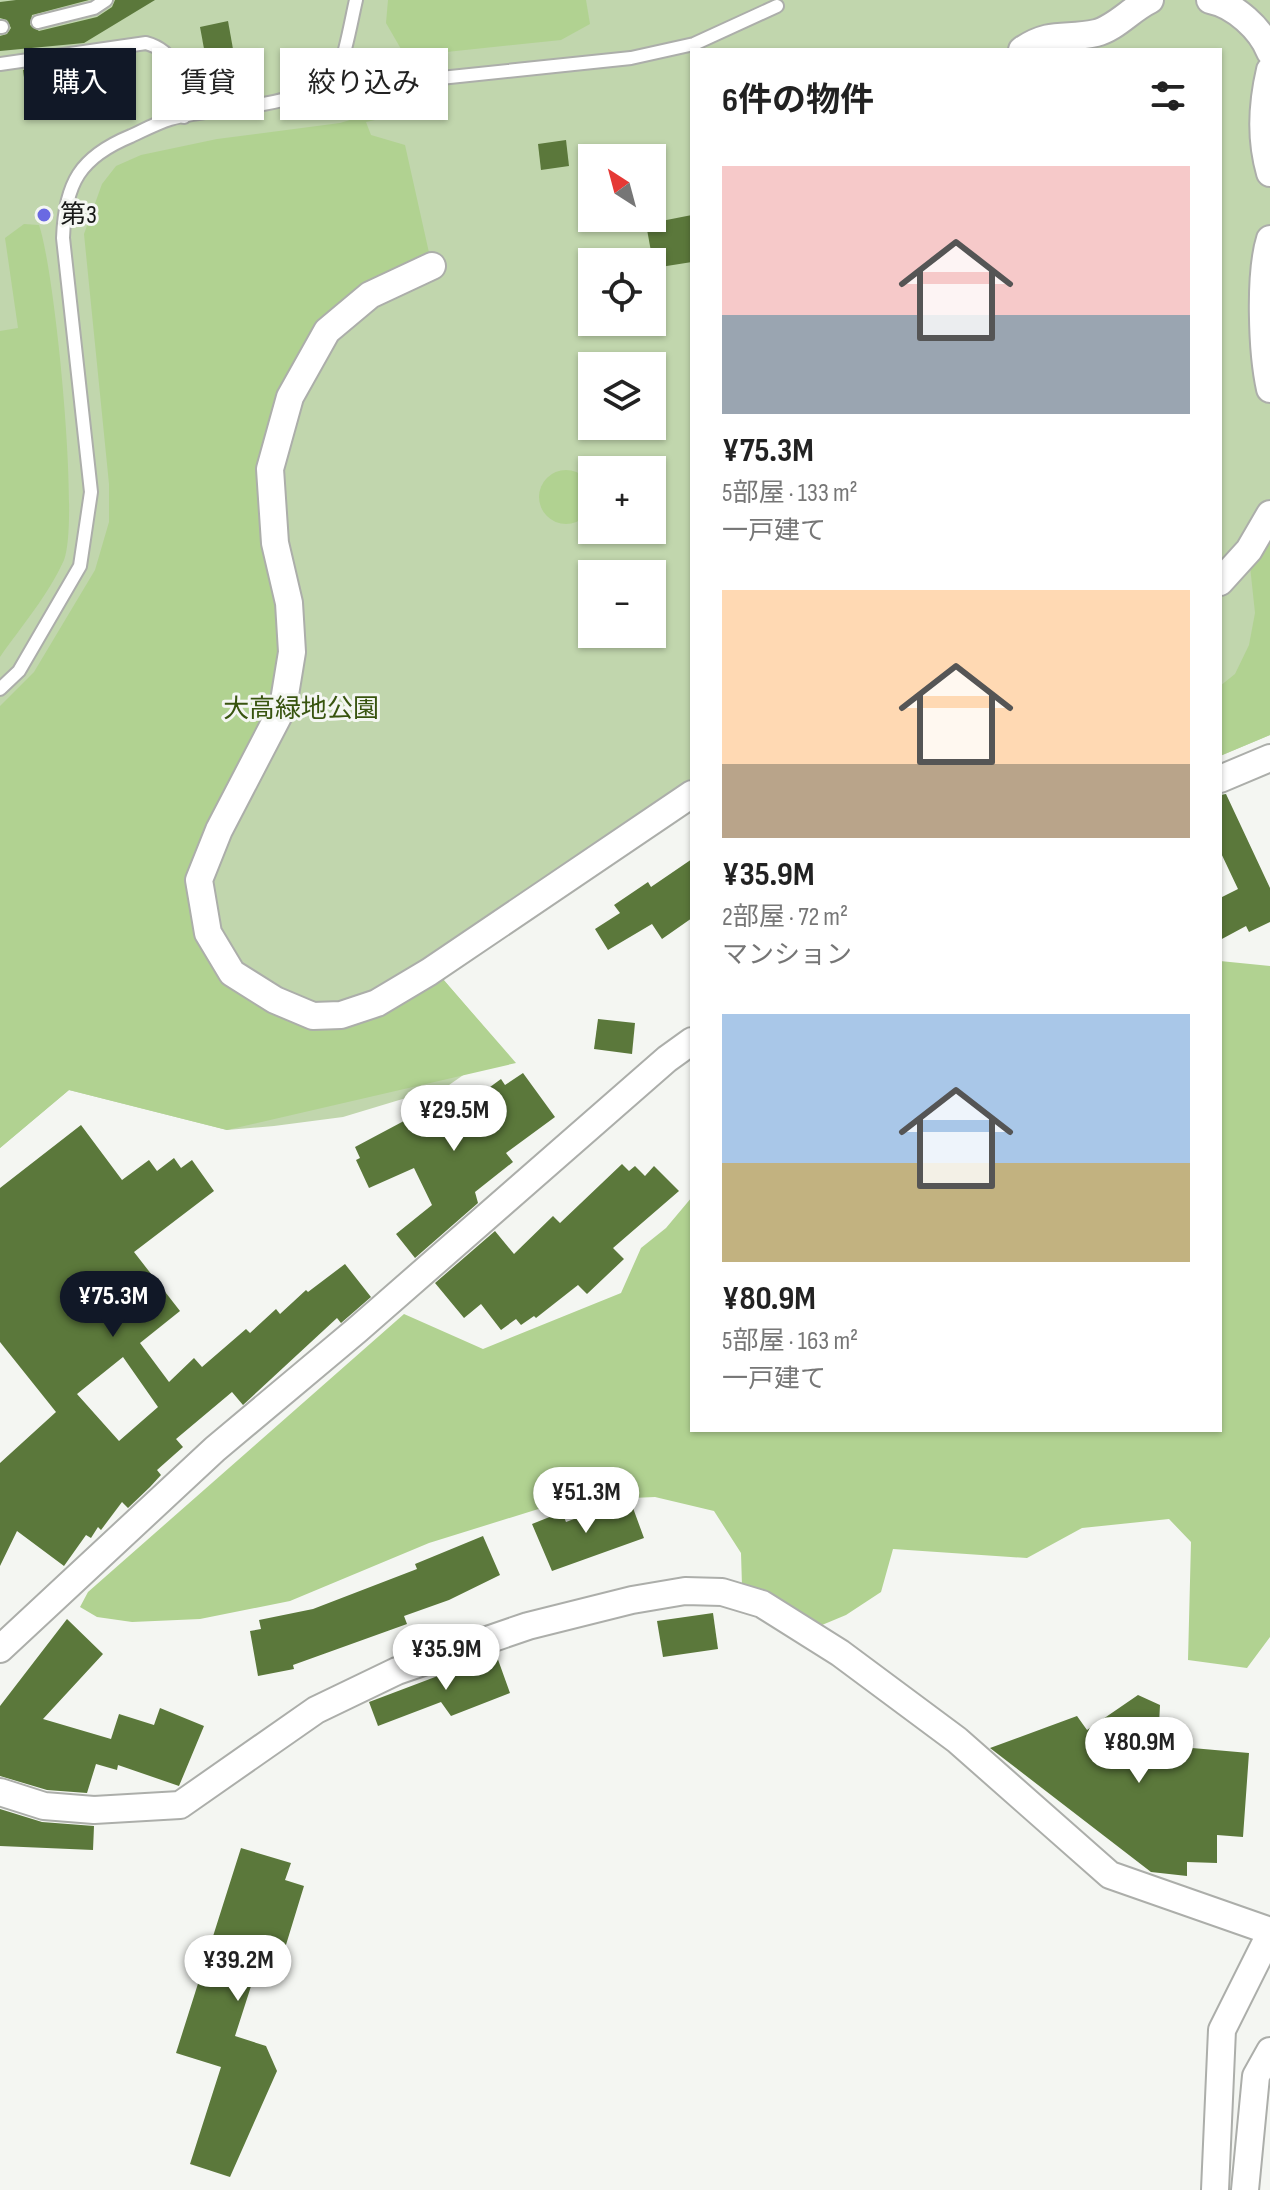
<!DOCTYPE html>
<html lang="ja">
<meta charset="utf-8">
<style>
body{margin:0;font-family:"Sofia Sans Condensed","Noto Sans JP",sans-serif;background:#f6f6f6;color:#222;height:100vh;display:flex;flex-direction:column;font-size:30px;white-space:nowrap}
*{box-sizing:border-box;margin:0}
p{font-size:26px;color:#767676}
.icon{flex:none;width:44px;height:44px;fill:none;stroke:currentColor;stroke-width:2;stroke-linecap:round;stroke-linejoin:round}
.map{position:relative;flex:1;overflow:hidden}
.drawer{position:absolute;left:690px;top:48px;width:532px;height:1384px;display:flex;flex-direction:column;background:#fff;border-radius:0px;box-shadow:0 2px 6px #0004}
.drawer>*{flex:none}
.hud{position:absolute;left:24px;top:48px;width:546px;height:72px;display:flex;gap:16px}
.needle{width:52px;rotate:324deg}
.controls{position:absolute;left:578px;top:144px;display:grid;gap:16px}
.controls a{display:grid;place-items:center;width:88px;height:88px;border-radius:0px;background:#fff;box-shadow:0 2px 6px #0004;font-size:40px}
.price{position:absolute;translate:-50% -68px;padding:0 18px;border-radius:28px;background:#fff;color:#222;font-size:26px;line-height:52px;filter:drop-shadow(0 2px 4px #0008)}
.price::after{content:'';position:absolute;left:50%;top:48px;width:24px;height:18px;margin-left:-12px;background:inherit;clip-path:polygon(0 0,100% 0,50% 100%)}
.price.active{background:#111827;color:#fff}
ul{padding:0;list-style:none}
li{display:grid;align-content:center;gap:16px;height:424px;padding:0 32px}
li span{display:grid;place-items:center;height:248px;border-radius:0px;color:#555}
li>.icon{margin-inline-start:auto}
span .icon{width:144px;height:144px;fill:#fffc;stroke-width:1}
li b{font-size:34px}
h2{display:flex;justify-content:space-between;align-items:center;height:96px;padding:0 32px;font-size:34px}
.tag{padding:0 28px;border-radius:0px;background:#fff;box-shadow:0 2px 6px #0004;font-size:28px;line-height:72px}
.tag.active{background:#111827;color:#fff}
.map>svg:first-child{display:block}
.green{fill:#c1d6ad;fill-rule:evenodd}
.forest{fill:#b1d291}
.building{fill:#5b783b;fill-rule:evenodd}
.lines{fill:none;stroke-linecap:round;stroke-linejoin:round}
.lane-casing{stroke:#acaeaa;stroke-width:16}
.street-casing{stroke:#acaeaa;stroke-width:30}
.lane{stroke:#fff;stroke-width:12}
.street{stroke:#fff;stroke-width:26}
.poi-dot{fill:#6a69e2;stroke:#f4f6f2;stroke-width:3}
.labels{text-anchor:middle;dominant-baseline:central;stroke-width:6;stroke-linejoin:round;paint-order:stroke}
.poi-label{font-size:26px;fill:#171817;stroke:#f4f6f2;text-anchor:start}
.park-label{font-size:26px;fill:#38540f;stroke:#f4f6f2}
</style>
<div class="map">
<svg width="1270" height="2190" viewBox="0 0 1270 2190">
<rect width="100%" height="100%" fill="#f4f6f2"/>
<path class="green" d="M 0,0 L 1270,0 L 1270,735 L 1220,756 L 1220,50 L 692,50 L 692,808 L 442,978 L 502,1048 L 449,1085 L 343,1117 L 274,1126 L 227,1130 L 69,1090 L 0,1148 ZM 592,158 L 652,158 L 652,218 L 592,218 ZM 592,262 L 652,262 L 652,322 L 592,322 ZM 592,366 L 652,366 L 652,426 L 592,426 ZM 592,470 L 652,470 L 652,530 L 592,530 ZM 592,574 L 652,574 L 652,634 L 592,634 Z"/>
<g class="forest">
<path d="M 388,0 L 586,0 L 590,24 L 561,40 L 437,53 L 401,49 L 386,23 Z"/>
<path d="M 383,110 L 384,118 L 366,122 L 371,135 L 405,145 L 432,266 L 327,331 L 270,469 L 292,652 L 199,880 L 232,973 L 341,1015 L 442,978 L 516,1063 L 227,1130 L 69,1090 L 0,1148 L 0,706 L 34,672 L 95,570 L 109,522 L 109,484 L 84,234 L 102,184 L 116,166 L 141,155 L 217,139 L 340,123 Z"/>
<path d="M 24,224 L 39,225 C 55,271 80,520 64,560 C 49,594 21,627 0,657 L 0,331 L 18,328 L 5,238 Z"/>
<circle cx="566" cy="497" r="27"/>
<path d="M 1270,533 L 1270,735 L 1220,756 L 1220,686 L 1235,674 L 1249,645 L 1255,613 L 1250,566 Z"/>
<path d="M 1220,961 L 1270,966 L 1270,1637 L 1247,1668 L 1188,1660 L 1191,1542 L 1169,1519 L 1082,1528 L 1027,1558 L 893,1549 L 881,1592 L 846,1615 L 822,1625 L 742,1586 L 741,1553 L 714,1511 L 655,1497 L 564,1501 L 429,1543 L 290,1601 L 200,1619 L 132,1622 L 97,1617 L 80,1607 L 88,1592 L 404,1314 L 483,1349 L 621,1293 L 641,1248 L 666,1228 L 692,1197 L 692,1430 L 1220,1430 Z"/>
</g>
<g class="building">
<path d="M 16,0 L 89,0 L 32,15 L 30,25 L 39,31 L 97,17 L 112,7 L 115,0 L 155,0 L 84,43 L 0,51 L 0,36 L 7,34 L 11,28 L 7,20 L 0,18 L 0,2 Z"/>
<path d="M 228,21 L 233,49 L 205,54 L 200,27 Z"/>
<path d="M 88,60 L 96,104 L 29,116 L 23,70 Z"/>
<path d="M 566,140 L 569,166 L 541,170 L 538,144 Z"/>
<path d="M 692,215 L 692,262 L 654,268 L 646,224 Z"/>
<path d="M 1226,794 L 1270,888 L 1270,922 L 1249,932 L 1246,926 L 1220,940 L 1220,898 L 1238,889 L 1220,851 L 1220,795 Z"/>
<path d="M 692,859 L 692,918 L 662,939 L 652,924 L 608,950 L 595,929 L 620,913 L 614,905 L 648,882 L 651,887 Z"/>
<path d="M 598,1019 L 635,1023 L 632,1054 L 594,1049 Z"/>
<path d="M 523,1073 L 555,1117 L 506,1153 L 513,1162 L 475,1192 L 478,1203 L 415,1258 L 396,1234 L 432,1205 L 414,1168 L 369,1188 L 356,1160 L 360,1158 L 355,1147 L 417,1114 L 418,1117 L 453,1102 L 457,1111 L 501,1079 L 505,1085 Z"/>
<path d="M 81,1125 L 122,1180 L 149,1160 L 157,1171 L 174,1158 L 181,1168 L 192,1160 L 214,1191 L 134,1252 L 180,1311 L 140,1343 L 169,1382 L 194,1358 L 202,1367 L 246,1329 L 250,1333 L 276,1309 L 280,1314 L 306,1290 L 308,1292 L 345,1264 L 371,1297 L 341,1323 L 337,1318 L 243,1405 L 232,1392 L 176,1439 L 183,1447 L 157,1470 L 161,1475 L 150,1487 L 128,1508 L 122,1502 L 101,1530 L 98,1527 L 91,1538 L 86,1535 L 64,1566 L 17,1531 L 0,1566 L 0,1463 L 56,1412 L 0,1342 L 0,1188 ZM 123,1357 L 158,1407 L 119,1441 L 77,1394 Z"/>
<path d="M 622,1164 L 629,1171 L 635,1166 L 645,1176 L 654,1166 L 679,1191 L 613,1248 L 624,1259 L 587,1294 L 578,1285 L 536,1318 L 534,1316 L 521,1325 L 516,1319 L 501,1330 L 481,1304 L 464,1318 L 435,1283 L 495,1231 L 514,1254 L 553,1216 L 560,1223 Z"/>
<path d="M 614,1504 L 617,1514 L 633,1508 L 644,1538 L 552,1571 L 532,1524 L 562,1512 L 566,1522 Z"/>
<path d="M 483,1536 L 500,1575 L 449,1600 L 404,1616 L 407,1624 L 293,1665 L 294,1669 L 258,1676 L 250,1631 L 261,1629 L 259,1620 L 313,1609 L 417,1569 L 415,1564 Z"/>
<path d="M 713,1613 L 718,1649 L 663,1657 L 657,1621 Z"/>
<path d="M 67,1619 L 103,1654 L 43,1719 L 111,1739 L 119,1714 L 154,1725 L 160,1708 L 204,1726 L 179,1786 L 118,1765 L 117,1770 L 96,1764 L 87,1793 L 47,1790 L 0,1776 L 0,1706 Z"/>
<path d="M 496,1654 L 510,1693 L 451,1716 L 441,1702 L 378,1726 L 369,1702 Z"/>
<path d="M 1138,1695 L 1160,1705 L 1158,1745 L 1249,1753 L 1243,1837 L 1217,1835 L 1217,1863 L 1187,1862 L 1187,1876 L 1151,1872 L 990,1748 L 1077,1716 L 1087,1730 Z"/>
<path d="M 0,1809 L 42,1822 L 94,1826 L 93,1850 L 0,1846 Z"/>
<path d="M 241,1848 L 291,1863 L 285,1880 L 304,1886 L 274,1984 L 253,1980 L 235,2036 L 266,2046 L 277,2071 L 230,2177 L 190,2164 L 221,2067 L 176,2053 Z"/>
</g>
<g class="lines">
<g class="lane-casing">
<g id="lane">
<path d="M 38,22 L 94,8 L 106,0"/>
<path d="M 0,27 L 2,27"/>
<path d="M 342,61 L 359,75 L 383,84 L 631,58 L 694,44 L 777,6"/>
<path d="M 0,64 L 146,43 C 182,53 180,85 184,117"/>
<path d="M 0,689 L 19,671 L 80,566 L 91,492 L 63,238 C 65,183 80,157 131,136 C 144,130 157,123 170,119 C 224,103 302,115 340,64 C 345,57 353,12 356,0"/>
</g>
</g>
<g class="street-casing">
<g id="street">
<path d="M 1210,0 C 1235,5 1261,29 1270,52"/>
<path d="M 1022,50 C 1052,30 1066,40 1096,33 C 1116,28 1131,9 1150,0"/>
<path d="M 1270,70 C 1262,104 1260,139 1270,173"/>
<path d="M 1270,239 C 1259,274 1262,353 1270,389"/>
<path d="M 432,266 L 370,295 L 327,331 L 290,397 L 270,469 L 275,543 L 289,603 L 292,652 L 283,707 L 219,830 L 199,880 L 208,933 L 232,973 L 275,1000 L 313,1016 L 341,1015 L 377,1003 L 429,972 L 692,794"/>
<path d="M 1220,582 L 1249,550 L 1270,514"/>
<path d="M 1220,779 L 1270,758"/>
<path d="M 0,1649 L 215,1449 L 357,1330 L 667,1059 L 692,1041"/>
<path d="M 0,1792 L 44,1806 L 94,1810 L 180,1805 L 316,1710 L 397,1671 L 528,1626 L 632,1600 L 685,1591 L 722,1592 L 762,1604 L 840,1653 L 957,1740 L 1110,1875 L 1270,1931"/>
<path d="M 1215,2190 L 1222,2030 L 1270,1934"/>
<path d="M 1245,2190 L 1256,2076 L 1270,2051"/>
</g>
</g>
<use href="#lane" class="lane"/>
<use href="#street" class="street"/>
</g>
<circle class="poi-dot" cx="44" cy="215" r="8"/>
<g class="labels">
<g class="poi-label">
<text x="60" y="215">第3</text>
</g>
<g class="park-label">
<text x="301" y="709">大高緑地公園</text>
</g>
</g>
</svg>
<div class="controls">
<a><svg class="needle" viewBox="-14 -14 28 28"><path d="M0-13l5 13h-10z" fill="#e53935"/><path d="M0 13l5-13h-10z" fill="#767676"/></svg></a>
<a><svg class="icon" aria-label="locate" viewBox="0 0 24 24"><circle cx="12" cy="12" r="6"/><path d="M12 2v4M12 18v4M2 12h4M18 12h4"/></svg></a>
<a><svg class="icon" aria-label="layers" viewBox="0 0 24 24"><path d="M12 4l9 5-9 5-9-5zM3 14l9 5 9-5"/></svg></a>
<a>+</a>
<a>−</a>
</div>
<b class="price" style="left:454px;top:1153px">¥29.5M</b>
<b class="price active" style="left:113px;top:1339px">¥75.3M</b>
<b class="price" style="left:586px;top:1535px">¥51.3M</b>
<b class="price" style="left:446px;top:1692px">¥35.9M</b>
<b class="price" style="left:1139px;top:1785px">¥80.9M</b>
<b class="price" style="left:238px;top:2003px">¥39.2M</b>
<div class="hud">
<a class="tag active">購入</a>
<a class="tag">賃貸</a>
<a class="tag">絞り込み</a>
</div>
<section class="drawer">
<h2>6件の物件<svg class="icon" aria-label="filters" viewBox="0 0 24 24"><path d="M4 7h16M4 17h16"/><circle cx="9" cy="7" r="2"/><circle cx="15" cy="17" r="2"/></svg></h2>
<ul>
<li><span style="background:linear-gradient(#f6c9c9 60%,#9aa5b1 0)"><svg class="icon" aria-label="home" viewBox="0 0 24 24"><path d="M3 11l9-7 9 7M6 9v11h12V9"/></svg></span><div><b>¥75.3M</b><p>5部屋 · 133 m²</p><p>一戸建て</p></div></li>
<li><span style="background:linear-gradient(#ffd9b3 70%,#b9a48a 0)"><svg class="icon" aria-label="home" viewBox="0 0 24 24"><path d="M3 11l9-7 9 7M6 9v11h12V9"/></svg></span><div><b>¥35.9M</b><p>2部屋 · 72 m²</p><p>マンション</p></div></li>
<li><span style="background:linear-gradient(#a9c7e8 60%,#c2b280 0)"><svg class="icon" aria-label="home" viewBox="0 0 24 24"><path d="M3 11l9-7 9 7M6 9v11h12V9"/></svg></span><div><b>¥80.9M</b><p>5部屋 · 163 m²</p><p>一戸建て</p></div></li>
</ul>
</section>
</div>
